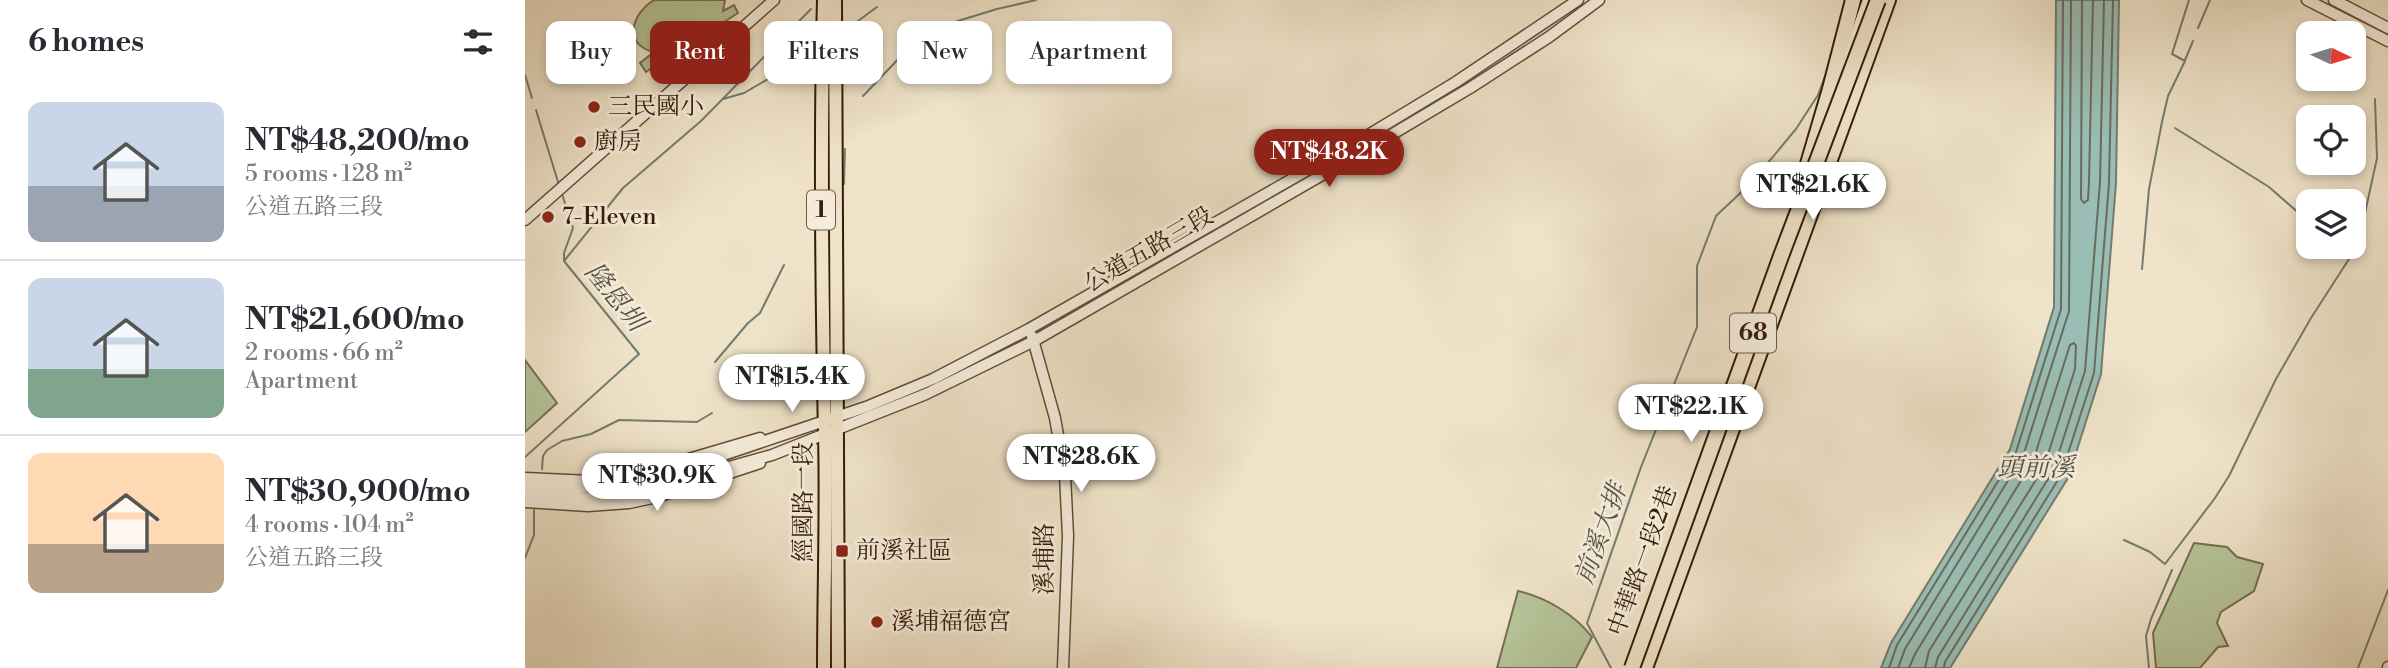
<!DOCTYPE html>
<meta charset="utf-8">
<style>
body{margin:0;font-family:"Libre Bodoni","Noto Serif TC",serif;background:#f7f7f7;color:#2b2b33;height:100vh;display:flex;flex-direction:column;font-size:26px;white-space:nowrap}
*{box-sizing:border-box;margin:0}
p{font-size:23px;color:#7c7c81}
.icon{flex:none;width:38px;height:38px;fill:none;stroke:currentColor;stroke-width:2;stroke-linecap:round;stroke-linejoin:round}
.map{position:relative;flex:1;overflow:hidden}
.drawer{display:flex;flex-direction:column;background:#fff;width:525px}
.drawer>*{flex:none}
.banner{position:absolute;left:21px;top:21px;width:665px;height:63px;display:flex;gap:14px}
.needle{width:46px;rotate:94deg}
.controls{position:absolute;left:1771px;top:21px;display:grid;gap:14px}
.controls a{display:grid;place-items:center;width:70px;height:70px;border-radius:14px;background:#fff;box-shadow:0 4px 10px #0003;font-size:35px}
.price{position:absolute;translate:-50% -60px;padding:0 16px;border-radius:24px;background:#fff;color:#222;font-size:23px;line-height:46px;filter:drop-shadow(0 2px 4px #0008)}
.price::after{content:'';position:absolute;left:50%;top:42px;width:21px;height:16px;margin-left:-10px;background:inherit;clip-path:polygon(0 0,100% 0,50% 100%)}
.price.selected{background:#8f2418;color:#fff}
ul{padding:0;list-style:none}
li{display:flex;align-items:center;gap:21px;height:175px;padding:0 28px}
li+li{border-top:2px solid #e1e1e2}
li span{display:grid;place-items:center;flex:none;width:196px;height:140px;border-radius:14px;color:#555}
li>.icon{margin-inline-start:auto}
span .icon{width:84px;height:84px;fill:#fffc;stroke-width:1}
li b{font-size:30px}
h2{display:flex;justify-content:space-between;align-items:center;height:84px;padding:0 28px;font-size:30px}
.chip{padding:0 24px;border-radius:14px;background:#fff;box-shadow:0 4px 10px #0003;font-size:24px;line-height:63px}
.chip.selected{background:#8f2418;color:#fff}
main{display:flex;flex:1;min-height:0}
.map>svg:first-child{display:block}
.green{fill:#b6c499;stroke:#766f4f;stroke-width:2}
.water{fill:#9abeb5;stroke:#727c6f;stroke-width:2}
.lines{fill:none;stroke-linecap:round;stroke-linejoin:round}
.shore{stroke:#686c5d;stroke-width:2}
.stream{stroke:#727c6f;stroke-width:2}
.minor-casing{stroke:#644c36;stroke-width:13}
.major-casing{stroke:#351a05;stroke-width:16}
.highway-casing{stroke:#351a05;stroke-width:18}
.minor{stroke:#f5eddc;stroke-width:10}
.major{stroke:#efe3c9;stroke-width:12}
.highway{stroke:#efe3c9;stroke-width:14}
.highway-bridge-casing{stroke:#351a05;stroke-width:18;stroke-linecap:butt}
.highway-bridge{stroke:#efe3c9;stroke-width:14}
.poi-dot{fill:#8f2418;stroke:#f5eddc;stroke-width:2.5}
.labels{text-anchor:middle;dominant-baseline:central;stroke-width:6;stroke-linejoin:round;paint-order:stroke}
.shield{fill:#f5eddc;stroke:#6f5946;stroke-width:2}
.shield-label{font-size:23px;font-weight:bold;fill:#351a05}
.poi-label{font-size:24px;fill:#351a05;stroke:#f5eddc;text-anchor:start}
.street-label{font-size:24px;fill:#351a05;stroke:#f5eddc}
.water-label{font-size:26px;font-style:italic;fill:#585343;stroke:#f5eddc}
</style>
<main>
<section class="drawer">
<h2>6 homes<svg class="icon" aria-label="filters" viewBox="0 0 24 24"><path d="M4 7h16M4 17h16"/><circle cx="9" cy="7" r="2"/><circle cx="15" cy="17" r="2"/></svg></h2>
<ul>
<li><span style="background:linear-gradient(#c9d6e8 60%,#9aa5b1 0)"><svg class="icon" aria-label="home" viewBox="0 0 24 24"><path d="M3 11l9-7 9 7M6 9v11h12V9"/></svg></span><div><b>NT$48,200/mo</b><p>5 rooms · 128 m²</p><p>公道五路三段</p></div></li>
<li><span style="background:linear-gradient(#c9d6e8 65%,#7fa58c 0)"><svg class="icon" aria-label="home" viewBox="0 0 24 24"><path d="M3 11l9-7 9 7M6 9v11h12V9"/></svg></span><div><b>NT$21,600/mo</b><p>2 rooms · 66 m²</p><p>Apartment</p></div></li>
<li><span style="background:linear-gradient(#ffd9b3 65%,#b9a48a 0)"><svg class="icon" aria-label="home" viewBox="0 0 24 24"><path d="M3 11l9-7 9 7M6 9v11h12V9"/></svg></span><div><b>NT$30,900/mo</b><p>4 rooms · 104 m²</p><p>公道五路三段</p></div></li>
</ul>
</section>
<div class="map">
<svg width="1863" height="668" viewBox="0 0 1863 668">
<rect width="100%" height="100%" fill="#efe3c9"/>
<filter id="stains"><feTurbulence type="fractalNoise" baseFrequency=".00286" numOctaves="4"/><feColorMatrix values="0 0 0 0 .2 0 0 0 0 .09 0 0 0 0 .02 0 0 0 .5 -.17"/></filter>
<radialGradient id="worn" r=".72"><stop offset=".6" stop-color="#630" stop-opacity="0"/><stop offset="1" stop-color="#630" stop-opacity=".3"/></radialGradient>
<g class="green">
<path d="M 129,0 L 200,0 L 198,11 L 209,5 L 213,13 L 121,72 L 115,63 L 129,52 C 97,45 107,13 129,0 Z"/>
<path d="M 0,360 L 32,403 L 0,432 Z"/>
<path d="M 1669,543 L 1702,547 L 1712,557 L 1738,564 L 1729,591 L 1696,612 L 1692,623 L 1703,646 L 1693,647 L 1675,668 L 1631,668 L 1628,633 Z"/>
<path d="M 993,591 C 1022,598 1049,614 1067,637 L 1051,668 L 972,668 Z"/>
</g>
<path class="water" d="M 1531,0 L 1594,0 L 1591,183 L 1576,374 L 1543,478 L 1425,668 L 1356,668 L 1366,643 L 1485,449 L 1529,307 Z"/>
<g class="lines">
<g class="shore">
<path d="M 1557,0 L 1556,199 L 1559,203 L 1563,200 L 1564,182 L 1568,0"/>
<path d="M 1364,668 L 1372,645 L 1491,452 L 1536,309 L 1538,0"/>
<path d="M 1373,668 L 1380,649 L 1498,456 L 1544,311 L 1546,0"/>
<path d="M 1384,668 L 1390,654 L 1508,461 L 1545,345 L 1549,343 L 1551,346 L 1550,369 L 1519,467 L 1404,651 L 1400,668"/>
<path d="M 1410,668 L 1413,657 L 1528,471 L 1560,371 L 1575,182 L 1579,0"/>
<path d="M 1419,668 L 1420,662 L 1536,475 L 1569,373 L 1584,183 L 1588,0"/>
</g>
<g class="stream">
<path d="M 1673,28 L 1685,0"/>
<path d="M 318,32 L 352,7"/>
<path d="M 1660,60 L 1668,41"/>
<path d="M 0,75 L 7,98"/>
<path d="M 338,96 L 400,31 L 472,9 L 511,0"/>
<path d="M 198,99 L 219,93 L 288,53"/>
<path d="M 11,110 L 33,182"/>
<path d="M 1650,128 L 1744,187 L 1783,221"/>
<path d="M 319,184 L 320,149"/>
<path d="M 1812,247 L 1824,257"/>
<path d="M 39,261 L 98,188 L 176,121 L 286,9"/>
<path d="M 1617,269 L 1624,189 L 1637,122 L 1643,96 L 1660,61 L 1647,54 L 1664,0"/>
<path d="M 190,362 L 223,323 L 235,313 L 259,265"/>
<path d="M 0,457 L 114,354 L 39,261 L 39,253 L 48,228 L 37,194"/>
<path d="M 17,469 L 18,456 L 22,450 L 37,441 L 66,434 L 94,420 L 172,422 L 187,413"/>
<path d="M 1599,540 L 1625,552 L 1640,564 L 1690,498 L 1704,476 L 1751,379 L 1786,318 L 1833,245 L 1852,158 L 1850,99"/>
<path d="M 0,558 L 9,535 L 9,510"/>
<path d="M 1086,668 L 1062,623 L 1116,467 L 1172,327 L 1172,266 L 1191,216 L 1227,182 L 1271,129 L 1293,95 L 1305,63"/>
<path d="M 1624,668 L 1621,636 L 1626,619 L 1647,570"/>
<path d="M 1833,668 L 1863,590"/>
</g>
<g class="minor-casing">
<g id="minor">
<path d="M 1782,0 L 1863,41"/>
<path d="M 1809,0 L 1863,28"/>
<path d="M 1318,86 L 1317,73 L 1343,0"/>
<path d="M 0,220 L 249,0"/>
<path d="M 507,336 L 530,418 L 540,475 L 543,536 L 538,668"/>
<path d="M 0,478 L 65,481 L 99,478 L 235,438"/>
<path d="M 0,486 L 86,488 L 121,481 L 341,407 L 408,379 L 504,329 L 825,146 L 931,82 L 1053,0"/>
<path d="M 0,494 L 71,498 L 115,492 L 247,455 L 401,394 L 509,341 L 844,148 L 945,88 L 1024,37 L 1074,0"/>
<path d="M 0,502 L 63,506 L 104,503 L 132,497 L 235,463"/>
<path d="M 1863,668 L 1863,667"/>
</g>
</g>
<g class="major-casing">
<g id="major">
<path d="M 299,0 C 295,145 297,290 300,435 C 302,512 299,590 299,668"/>
<path d="M 310,0 L 313,668"/>
</g>
</g>
<g class="highway-casing">
<g id="highway">
<path d="M 1275,191 L 1305,89 L 1328,0"/>
<path d="M 1120,668 L 1363,0"/>
</g>
</g>
<use href="#minor" class="minor"/>
<use href="#major" class="major"/>
<use href="#highway" class="highway"/>
<g class="highway-bridge-casing">
<path id="highway-bridge" d="M 1107,668 L 1256,256 L 1353,0"/>
</g>
<use href="#highway-bridge" class="highway-bridge"/>
</g>
<g class="poi-dot">
<circle cx="69" cy="107" r="7"/>
<circle cx="55" cy="142" r="7"/>
<circle cx="23" cy="217" r="7"/>
<rect x="310" y="544" width="14" height="14" rx="3.5"/>
<circle cx="352" cy="622" r="7"/>
</g>
<g class="labels">
<g class="shield">
<rect x="282" y="190.5" width="28" height="39" rx="5"/>
<rect x="1205" y="313.5" width="46" height="39" rx="5"/>
</g>
<g class="shield-label">
<text x="296" y="210">1</text>
<text x="1228" y="333">68</text>
</g>
<g class="poi-label">
<text x="83" y="107">三民國小</text>
<text x="69" y="142">廚房</text>
<text x="37" y="217">7-Eleven</text>
<text x="331" y="551">前溪社區</text>
<text x="366" y="622">溪埔福德宮</text>
</g>
<g class="street-label">
<text transform="translate(624 250) rotate(-30)">公道五路三段</text>
<text transform="translate(279 502) rotate(-90)">經國路一段</text>
<text transform="translate(520 559) rotate(-90)">溪埔路</text>
<text transform="translate(1118 561) rotate(-70)">中華路一段2巷</text>
</g>
<g class="water-label">
<text transform="translate(90 297) rotate(51)">隆恩圳</text>
<text x="1511" y="468">頭前溪</text>
<text transform="translate(1076 534) rotate(-70)">前溪大排</text>
</g>
</g>
<rect width="100%" height="100%" filter="url(#stains)"/>
<rect width="100%" height="100%" fill="url(#worn)"/>
</svg>
<div class="controls">
<a><svg class="needle" viewBox="-14 -14 28 28"><path d="M0-13l5 13h-10z" fill="#e53935"/><path d="M0 13l5-13h-10z" fill="#7c7c81"/></svg></a>
<a><svg class="icon" aria-label="locate" viewBox="0 0 24 24"><circle cx="12" cy="12" r="6"/><path d="M12 2v4M12 18v4M2 12h4M18 12h4"/></svg></a>
<a><svg class="icon" aria-label="layers" viewBox="0 0 24 24"><path d="M12 4l9 5-9 5-9-5zM3 14l9 5 9-5"/></svg></a>
</div>
<b class="price selected" style="left:804px;top:189px">NT$48.2K</b>
<b class="price" style="left:1288px;top:222px">NT$21.6K</b>
<b class="price" style="left:267px;top:414px">NT$15.4K</b>
<b class="price" style="left:1166px;top:444px">NT$22.1K</b>
<b class="price" style="left:556px;top:494px">NT$28.6K</b>
<b class="price" style="left:132px;top:513px">NT$30.9K</b>
<div class="banner">
<a class="chip">Buy</a>
<a class="chip selected">Rent</a>
<a class="chip">Filters</a>
<a class="chip">New</a>
<a class="chip">Apartment</a>
</div>
</div>
</main>
